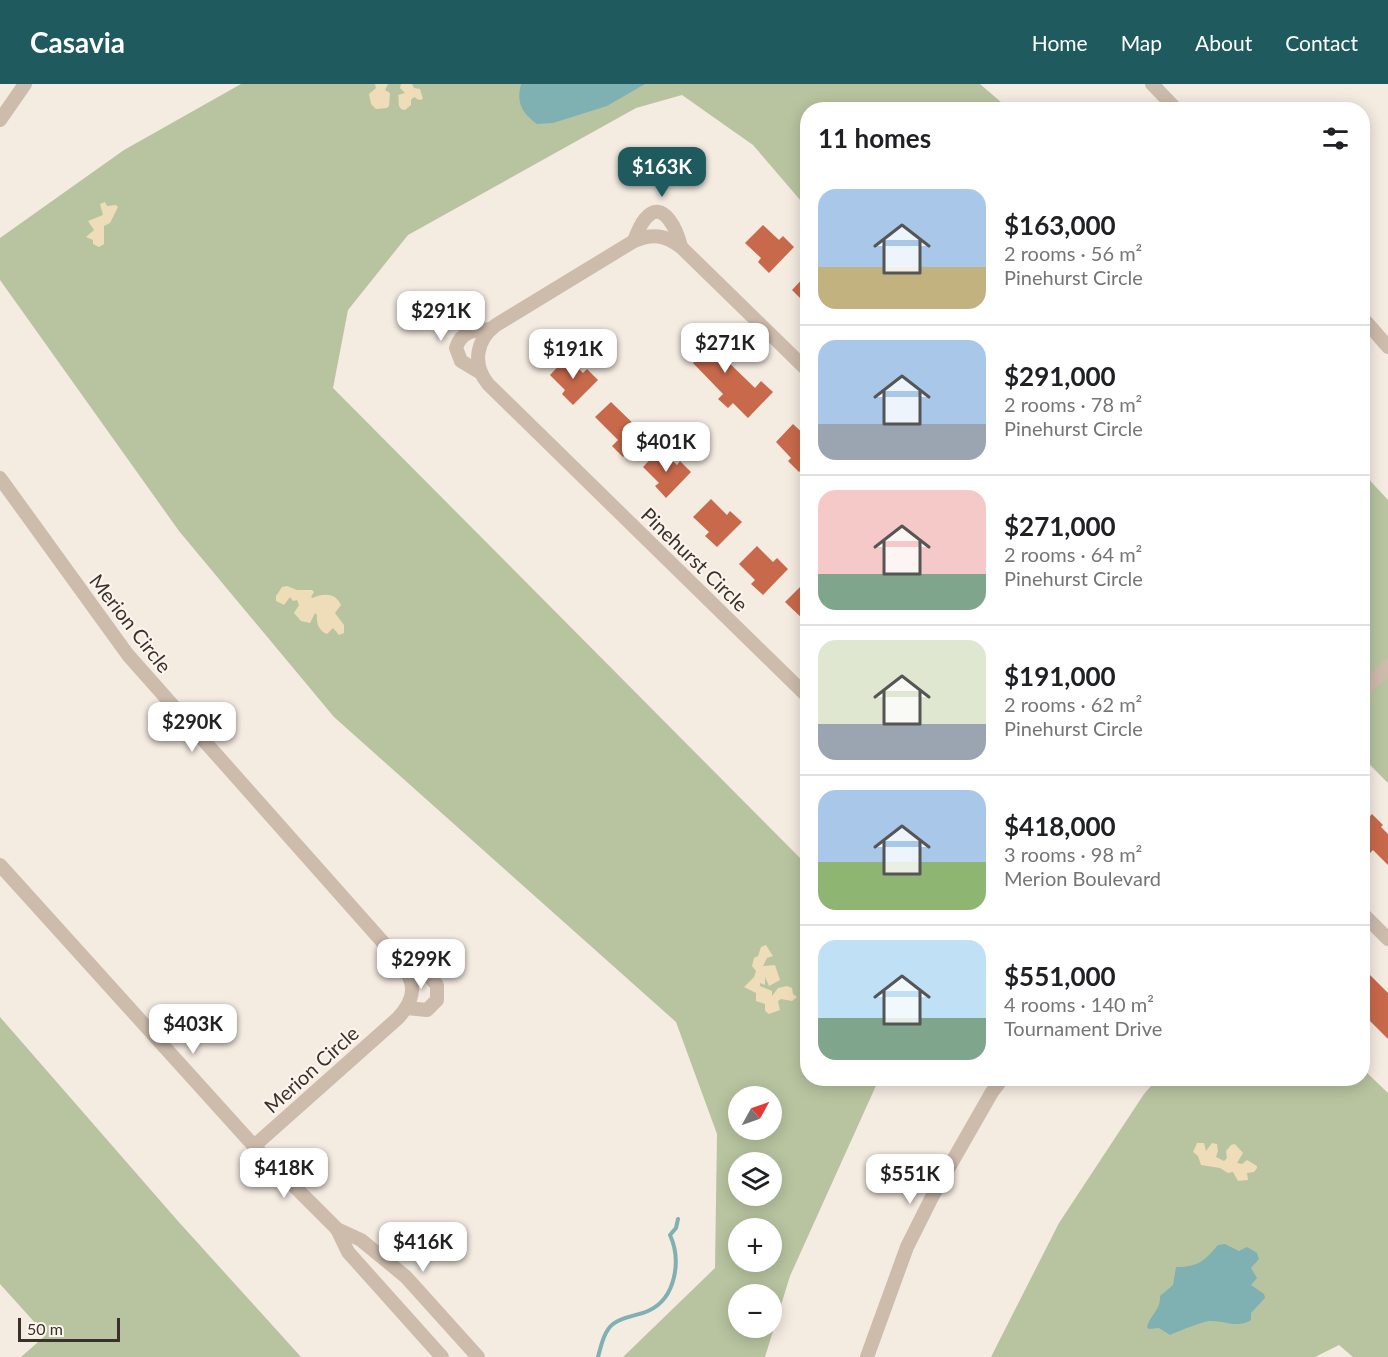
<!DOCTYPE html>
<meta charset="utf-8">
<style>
body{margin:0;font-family:Lato,sans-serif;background:#f2f2f2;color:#202124;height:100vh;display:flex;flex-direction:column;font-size:22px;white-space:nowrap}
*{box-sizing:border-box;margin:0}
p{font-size:20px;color:#757577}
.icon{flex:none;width:33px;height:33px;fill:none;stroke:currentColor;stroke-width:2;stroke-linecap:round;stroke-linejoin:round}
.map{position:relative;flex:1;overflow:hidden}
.sheet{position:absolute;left:800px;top:18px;width:570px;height:984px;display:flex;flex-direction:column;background:#fff;border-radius:24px;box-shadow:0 3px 15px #0003}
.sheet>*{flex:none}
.needle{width:39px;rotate:50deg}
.tools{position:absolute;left:728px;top:1002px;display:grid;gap:12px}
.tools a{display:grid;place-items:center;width:54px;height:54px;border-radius:50%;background:#fff;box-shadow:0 3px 15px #0003;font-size:30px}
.scale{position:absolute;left:18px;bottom:15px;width:102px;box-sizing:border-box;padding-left:6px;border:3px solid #3b302b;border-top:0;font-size:16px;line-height:21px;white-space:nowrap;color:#3b302b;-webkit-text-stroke:4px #fbf5ee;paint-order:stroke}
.price{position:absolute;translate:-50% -51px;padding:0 14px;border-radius:12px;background:#fff;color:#222;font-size:20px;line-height:39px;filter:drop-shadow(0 2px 3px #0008)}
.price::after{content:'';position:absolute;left:50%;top:36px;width:18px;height:14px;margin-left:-9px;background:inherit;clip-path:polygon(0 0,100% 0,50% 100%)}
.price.on{background:#1f5a5e;color:#fff}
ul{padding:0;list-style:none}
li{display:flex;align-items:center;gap:18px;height:150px;padding:0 18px}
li+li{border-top:2px solid #e0e0e0}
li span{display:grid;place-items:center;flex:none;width:168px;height:120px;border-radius:18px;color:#555}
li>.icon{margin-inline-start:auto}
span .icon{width:72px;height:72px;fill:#fffc;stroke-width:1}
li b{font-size:26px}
h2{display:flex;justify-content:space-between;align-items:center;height:72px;padding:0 18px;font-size:26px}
header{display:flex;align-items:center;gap:36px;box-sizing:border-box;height:84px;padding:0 30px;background:#1f5a5e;color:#fff}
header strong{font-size:28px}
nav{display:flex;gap:33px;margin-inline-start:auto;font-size:21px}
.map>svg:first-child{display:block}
.green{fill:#b8c4a0;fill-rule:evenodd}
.sand{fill:#efdcb8}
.water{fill:#7fb0b2}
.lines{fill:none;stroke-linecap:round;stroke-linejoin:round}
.stream{stroke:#7fb0b2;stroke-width:4}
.building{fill:#c8694b}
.minor{stroke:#cdbbac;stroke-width:14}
.labels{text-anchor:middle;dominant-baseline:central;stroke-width:4.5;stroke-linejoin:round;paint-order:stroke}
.street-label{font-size:20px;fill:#3b302b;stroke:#fbf5ee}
</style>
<header>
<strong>Casavia</strong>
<nav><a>Home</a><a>Map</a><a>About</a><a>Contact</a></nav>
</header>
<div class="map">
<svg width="1388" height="1273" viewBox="0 0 1388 1273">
<rect width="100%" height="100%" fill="#f4ebe1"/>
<g class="green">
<path d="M 241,0 L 980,0 L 1009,25 L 807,26 L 807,124 L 753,61 L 682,11 L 636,24 L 408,151 L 348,226 L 333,304 L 807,781 L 807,994 L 879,995 L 790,1192 L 765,1273 L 623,1273 L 715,1184 L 717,1050 L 676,938 L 334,633 L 179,447 L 0,196 L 0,154 L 124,66 ZM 738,1012 L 771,1012 L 771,1046 L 738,1046 ZM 738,1078 L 771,1078 L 771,1112 L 738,1112 ZM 738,1144 L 771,1144 L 771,1178 L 738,1178 ZM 738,1210 L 771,1210 L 771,1244 L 738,1244 Z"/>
<path d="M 1362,388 L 1388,416 L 1388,699 L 1362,673 Z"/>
<path d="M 0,933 L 177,1136 L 301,1273 L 21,1273 L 46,1251 L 0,1200 Z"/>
<path d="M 1362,984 L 1388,1009 L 1388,1273 L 1353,1273 L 1339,1261 L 1315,1273 L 991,1273 L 1059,1139 L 1144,1010 L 1157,995 L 1362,994 Z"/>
</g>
<g class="sand">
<path d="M 375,0 L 388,0 L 385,6 L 390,9 L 389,22 L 387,24 L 376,25 L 371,20 L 369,10 L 376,4 Z"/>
<path d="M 401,0 L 412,0 L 414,4 L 420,5 L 423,15 L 419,16 L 414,13 L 411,16 L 411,21 L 405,26 C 396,25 400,17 398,11 L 405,9 L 400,4 Z"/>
<path d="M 105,118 L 107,122 L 116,121 L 118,123 L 110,139 L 104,142 L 104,160 L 99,163 L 93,160 L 93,156 L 86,153 L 94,146 L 88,137 L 103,131 L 100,120 Z"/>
<path d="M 287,502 L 297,506 L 312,506 L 314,508 L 311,513 L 313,514 C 323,509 336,509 341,521 L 335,529 L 344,541 L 344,549 L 339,551 L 333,544 L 327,550 C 319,547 316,539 317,531 L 315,529 L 310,539 L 301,537 L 294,529 L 299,521 L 297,516 L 293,517 L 290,513 L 284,521 L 276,517 L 276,512 L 282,503 Z"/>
<path d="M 766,861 L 773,872 L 767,874 L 763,882 L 775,881 L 780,896 L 769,902 L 765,893 L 765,901 L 760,899 L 760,902 L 772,907 L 772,912 L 778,904 L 787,902 L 792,904 L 793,910 L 797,913 L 792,917 L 781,915 L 778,917 L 780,926 L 769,930 L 765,927 L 765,920 L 756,917 L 756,909 L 744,903 L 754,893 L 756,887 L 752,882 L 754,874 L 758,872 L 761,863 Z"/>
<path d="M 1197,1059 L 1204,1059 L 1206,1067 L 1212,1059 L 1217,1060 L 1218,1067 L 1216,1073 L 1224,1077 L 1227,1074 L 1226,1067 L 1231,1061 L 1235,1060 L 1243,1069 L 1237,1079 L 1242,1080 L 1247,1076 L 1257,1082 L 1257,1084 L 1254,1088 L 1247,1089 L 1248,1096 L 1238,1097 L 1233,1088 L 1228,1089 L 1220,1084 L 1201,1081 L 1198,1072 L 1193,1068 Z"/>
</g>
<g class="water">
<path d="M 521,0 L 645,0 L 607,22 L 553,39 L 537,40 C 522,29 516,19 521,0 Z"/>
<path d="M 1225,1160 L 1239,1167 L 1247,1163 L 1257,1169 L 1259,1175 L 1251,1184 L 1257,1194 L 1251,1201 L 1264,1210 L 1265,1214 L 1251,1229 L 1251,1236 C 1237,1245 1225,1236 1210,1237 C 1203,1237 1177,1248 1170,1251 L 1159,1244 L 1149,1245 L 1147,1243 C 1150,1231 1161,1226 1160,1212 L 1173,1201 L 1176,1183 C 1199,1183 1204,1177 1218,1161 Z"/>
</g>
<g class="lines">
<path class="stream" d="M 598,1273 C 601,1262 604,1247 613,1240 C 623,1232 637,1232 648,1227 C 677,1214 681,1175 670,1151 L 676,1144 L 678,1135"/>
</g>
<g class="building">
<path d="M 763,141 L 779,156 L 783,152 L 794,163 L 769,189 L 758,178 L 761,174 L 745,159 Z"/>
<path d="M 807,190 L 807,221 L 792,206 Z"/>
<path d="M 698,242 L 714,257 L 718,254 L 729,265 L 722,272 L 755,304 L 761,297 L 773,308 L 748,334 L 733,319 L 728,324 L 718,315 L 723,310 L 693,279 L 697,275 L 681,260 Z"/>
<path d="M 567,273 L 583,289 L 587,285 L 598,296 L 573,321 L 562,310 L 565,306 L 550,291 Z"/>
<path d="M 611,318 L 645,351 L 623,373 L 612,362 L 618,356 L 595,333 Z"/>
<path d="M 793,340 L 807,353 L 807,380 L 799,388 L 788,377 L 791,374 L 776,358 Z"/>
<path d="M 660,365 L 677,381 L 680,377 L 691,388 L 666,414 L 655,402 L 659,399 L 643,383 Z"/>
<path d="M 711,415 L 727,431 L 730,427 L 742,438 L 717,463 L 705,452 L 709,448 L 693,433 Z"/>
<path d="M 757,462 L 773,478 L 777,474 L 788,485 L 763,511 L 751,500 L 755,496 L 739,480 Z"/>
<path d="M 801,502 L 807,508 L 807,539 L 785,518 Z"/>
<path d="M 1372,730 L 1383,741 L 1381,743 L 1388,750 L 1388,781 L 1373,766 L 1370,769 L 1362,762 L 1362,741 Z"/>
<path d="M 1362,883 L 1388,909 L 1388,955 L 1362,929 Z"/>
</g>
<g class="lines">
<g class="minor">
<path d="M 1152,0 L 1177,26"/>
<path d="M 0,36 L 25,0"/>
<path d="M 634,157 C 637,149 640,141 645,135 C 664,112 678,150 681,163"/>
<path d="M 1362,233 L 1388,263"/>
<path d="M 807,286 L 681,163 C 665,151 653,149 634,157 L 496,241 C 476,256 472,280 488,300 L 807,612"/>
<path d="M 481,289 L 461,277 L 456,264 C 461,247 474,246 491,245"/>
<path d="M 0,394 L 128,571 L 396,873 C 415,896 419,911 398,934 L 254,1062 L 0,781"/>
<path d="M 1362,609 L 1388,582"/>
<path d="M 1362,829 L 1388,855"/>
<path d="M 407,924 L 427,926 L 437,916 L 437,901 L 428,891 L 408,888"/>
<path d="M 254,1062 L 337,1145 L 361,1156 L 406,1193 L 478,1273"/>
<path d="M 337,1145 L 348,1168 L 442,1273"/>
<path d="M 867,1273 L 907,1163 L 932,1113 L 992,1008 L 1003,994"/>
</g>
</g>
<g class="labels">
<g class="street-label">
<text transform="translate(695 475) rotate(44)">Pinehurst Circle</text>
<text transform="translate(131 539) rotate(52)">Merion Circle</text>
<text transform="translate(311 985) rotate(-42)">Merion Circle</text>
</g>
</g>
</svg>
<div class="tools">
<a><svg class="needle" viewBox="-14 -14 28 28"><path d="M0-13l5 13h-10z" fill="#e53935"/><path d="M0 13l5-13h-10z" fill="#757577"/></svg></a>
<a><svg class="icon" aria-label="layers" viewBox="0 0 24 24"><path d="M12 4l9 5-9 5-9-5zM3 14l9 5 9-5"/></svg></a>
<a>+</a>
<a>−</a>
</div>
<div class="scale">50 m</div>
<b class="price on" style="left:662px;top:114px">$163K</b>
<b class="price" style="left:441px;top:258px">$291K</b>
<b class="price" style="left:725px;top:290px">$271K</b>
<b class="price" style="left:573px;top:296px">$191K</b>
<b class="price" style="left:666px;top:389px">$401K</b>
<b class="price" style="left:192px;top:669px">$290K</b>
<b class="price" style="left:421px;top:906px">$299K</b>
<b class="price" style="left:193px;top:971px">$403K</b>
<b class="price" style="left:284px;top:1115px">$418K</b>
<b class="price" style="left:910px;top:1121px">$551K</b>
<b class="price" style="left:423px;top:1189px">$416K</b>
<section class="sheet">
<h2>11 homes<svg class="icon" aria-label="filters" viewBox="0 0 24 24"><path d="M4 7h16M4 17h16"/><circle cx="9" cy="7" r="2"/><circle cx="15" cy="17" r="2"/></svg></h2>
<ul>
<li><span style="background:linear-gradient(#a9c7e8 65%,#c2b280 0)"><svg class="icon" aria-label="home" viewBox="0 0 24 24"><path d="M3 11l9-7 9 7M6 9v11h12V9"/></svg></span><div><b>$163,000</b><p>2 rooms · 56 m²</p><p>Pinehurst Circle</p></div></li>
<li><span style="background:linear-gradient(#a9c7e8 70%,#9aa5b1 0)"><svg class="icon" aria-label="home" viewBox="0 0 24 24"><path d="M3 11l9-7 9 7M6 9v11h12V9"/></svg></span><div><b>$291,000</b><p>2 rooms · 78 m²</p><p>Pinehurst Circle</p></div></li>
<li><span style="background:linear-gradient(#f6c9c9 70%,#7fa58c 0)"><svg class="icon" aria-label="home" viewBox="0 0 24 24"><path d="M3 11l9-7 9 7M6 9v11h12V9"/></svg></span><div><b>$271,000</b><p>2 rooms · 64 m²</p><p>Pinehurst Circle</p></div></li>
<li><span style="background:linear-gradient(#dfe7d0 70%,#9aa5b1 0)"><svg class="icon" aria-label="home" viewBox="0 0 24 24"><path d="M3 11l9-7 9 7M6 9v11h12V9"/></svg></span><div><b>$191,000</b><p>2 rooms · 62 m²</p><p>Pinehurst Circle</p></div></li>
<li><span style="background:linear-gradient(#a9c7e8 60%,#8fb573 0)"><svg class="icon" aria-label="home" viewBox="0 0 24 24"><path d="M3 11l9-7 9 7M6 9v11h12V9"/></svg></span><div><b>$418,000</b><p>3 rooms · 98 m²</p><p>Merion Boulevard</p></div></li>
<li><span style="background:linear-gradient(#bfe0f5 65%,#7fa58c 0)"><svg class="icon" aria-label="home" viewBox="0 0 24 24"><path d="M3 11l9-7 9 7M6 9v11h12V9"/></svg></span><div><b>$551,000</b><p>4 rooms · 140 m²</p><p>Tournament Drive</p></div></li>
</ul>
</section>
</div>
